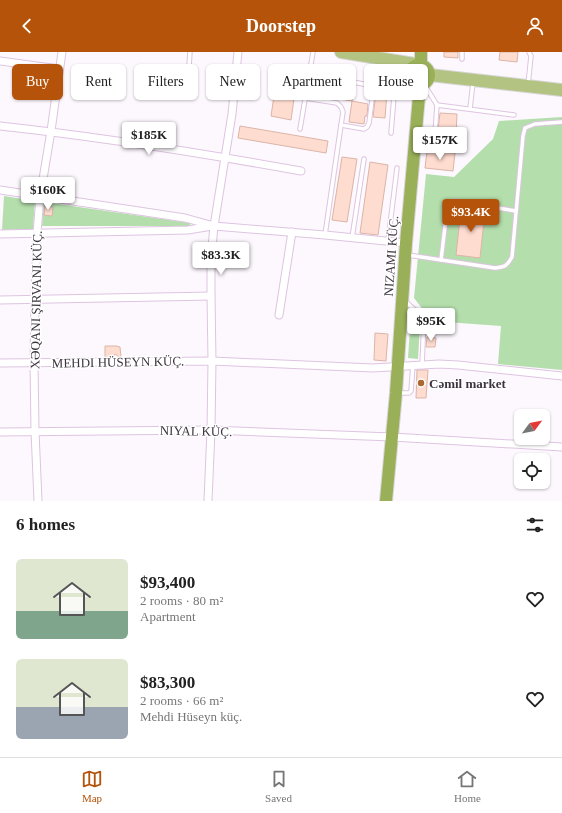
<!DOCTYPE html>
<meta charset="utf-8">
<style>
body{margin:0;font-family:"Times New Roman",serif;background:#f2f2f2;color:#222;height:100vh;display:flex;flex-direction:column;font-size:15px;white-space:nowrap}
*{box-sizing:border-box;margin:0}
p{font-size:13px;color:#767676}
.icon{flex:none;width:22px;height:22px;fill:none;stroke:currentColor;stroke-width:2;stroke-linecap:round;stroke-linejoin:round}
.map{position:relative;height:449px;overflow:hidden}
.side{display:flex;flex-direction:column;background:#fff;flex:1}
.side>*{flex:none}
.top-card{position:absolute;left:12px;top:12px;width:538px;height:36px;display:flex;gap:8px}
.needle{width:26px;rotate:58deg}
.fabs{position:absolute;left:514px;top:357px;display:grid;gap:8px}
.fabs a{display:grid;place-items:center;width:36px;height:36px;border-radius:6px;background:#fff;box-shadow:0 1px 3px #0004;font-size:20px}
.price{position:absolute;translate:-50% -34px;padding:0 9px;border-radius:4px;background:#fff;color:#222;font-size:13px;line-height:26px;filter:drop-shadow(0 1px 2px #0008)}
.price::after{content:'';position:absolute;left:50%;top:24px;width:12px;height:9px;margin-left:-6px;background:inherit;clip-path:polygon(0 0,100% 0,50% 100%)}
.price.on{background:#b45309;color:#fff}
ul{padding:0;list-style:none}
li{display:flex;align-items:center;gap:12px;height:100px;padding:0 16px}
li span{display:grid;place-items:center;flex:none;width:112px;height:80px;border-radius:6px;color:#555}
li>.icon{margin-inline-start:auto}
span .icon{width:48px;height:48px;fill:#fffc;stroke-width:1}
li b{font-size:17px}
h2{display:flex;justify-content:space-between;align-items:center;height:48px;padding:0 16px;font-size:17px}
.pill{padding:0 14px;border-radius:6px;background:#fff;box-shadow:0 1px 3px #0004;font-size:14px;line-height:36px}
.pill.on{background:#b45309;color:#fff}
header{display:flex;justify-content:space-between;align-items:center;height:52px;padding:0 16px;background:#b45309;color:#fff;font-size:18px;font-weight:800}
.menu{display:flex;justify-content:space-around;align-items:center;height:56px;border-top:1px solid #e0e0e0;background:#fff;font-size:11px;color:#767676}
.menu a{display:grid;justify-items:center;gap:2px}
.menu .on{color:#b45309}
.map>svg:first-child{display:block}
.green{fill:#b4deac}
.building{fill:#fedcd0;stroke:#dbb5a7}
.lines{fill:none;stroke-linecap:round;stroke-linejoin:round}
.service-casing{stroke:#dec4e1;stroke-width:5.5}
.minor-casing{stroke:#dec4e1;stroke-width:9}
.primary-casing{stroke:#d8d6d9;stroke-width:14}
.trunk-casing{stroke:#d8d6d9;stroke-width:14}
.service{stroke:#fff;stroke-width:3.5}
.minor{stroke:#fff;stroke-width:7}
.primary{stroke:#b3c482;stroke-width:12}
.trunk{stroke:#9ab058;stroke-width:12}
.poi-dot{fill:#a96932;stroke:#fff;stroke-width:1.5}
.labels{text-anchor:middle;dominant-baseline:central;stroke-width:3;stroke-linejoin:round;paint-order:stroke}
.street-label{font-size:13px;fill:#3e3440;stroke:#fff}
.poi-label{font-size:13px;font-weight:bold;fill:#3e3440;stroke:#fff;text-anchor:start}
</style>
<header><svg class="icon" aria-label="back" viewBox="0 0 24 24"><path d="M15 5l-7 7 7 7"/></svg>Doorstep<svg class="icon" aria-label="person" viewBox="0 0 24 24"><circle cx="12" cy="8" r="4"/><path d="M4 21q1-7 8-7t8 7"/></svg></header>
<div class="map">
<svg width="562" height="449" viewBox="0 0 562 449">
<rect width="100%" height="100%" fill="#fdf8fe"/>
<g class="green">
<path d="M 562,65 L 562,318 L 498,312 L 501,274 L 432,269 L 414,246 L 426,122 L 454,125 L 493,87 L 499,69 Z"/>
<path d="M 4,144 L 35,149 L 33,177 L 2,178 Z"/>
<path d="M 44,150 L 190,171 L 190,174 L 42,174 Z"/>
<path d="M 411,262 L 420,271 L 418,307 L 408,306 Z"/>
</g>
<g class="building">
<path d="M 444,0 L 458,0 L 458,6 L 444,5 Z"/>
<path d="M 500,0 L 518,0 L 517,10 L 499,8 Z"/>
<path d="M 377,26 L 388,27 L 385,66 L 373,65 L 376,40 Z"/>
<path d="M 312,27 L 355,34 L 352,49 L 309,42 Z"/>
<path d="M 275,37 L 295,40 L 291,68 L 271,64 Z"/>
<path d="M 352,49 L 368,52 L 367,64 L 365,64 L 364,72 L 349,70 Z"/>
<path d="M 440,61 L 457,62 L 456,84 L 448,84 L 448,79 L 438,78 Z"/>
<path d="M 240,74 L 328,89 L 326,101 L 238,86 Z"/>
<path d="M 427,99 L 455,101 L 453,119 L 425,116 Z"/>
<path d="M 342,105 L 357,107 L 347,170 L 332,168 Z"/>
<path d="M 370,110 L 388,113 L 378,183 L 360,181 Z"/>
<path d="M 45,154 L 53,155 L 52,164 L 44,163 Z"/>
<path d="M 461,157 L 485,159 L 480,206 L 456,203 Z"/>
<path d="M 375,281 L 388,282 L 386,309 L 374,308 Z"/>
<path d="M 427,285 L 436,286 L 435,295 L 426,295 Z"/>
<path d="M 105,294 L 116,294 L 120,295 L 121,305 L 119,305 L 115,302 L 113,305 L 105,305 Z"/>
<path d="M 417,318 L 428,318 L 426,346 L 416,346 Z"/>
</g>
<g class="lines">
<g class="service-casing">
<g id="service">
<path d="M 462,7 L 462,0"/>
<path d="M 188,28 L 190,0"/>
<path d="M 528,33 L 531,4 L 529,0"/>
<path d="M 305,46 L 337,51 L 341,55 L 343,60 L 341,73 L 364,77 L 367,75 L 369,71 L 373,40 L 372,36 L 368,33 L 309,21"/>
<path d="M 437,53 L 514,63"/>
<path d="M 470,57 L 473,30"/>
<path d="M 300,77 L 313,0"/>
<path d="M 391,81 L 395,32 L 395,28 L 398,22"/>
<path d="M 417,93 L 433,85 L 435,82 L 437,53 L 424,32"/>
<path d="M 325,183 L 341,73"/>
<path d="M 352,186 L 364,107"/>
<path d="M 388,189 L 397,116"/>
<path d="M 408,203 L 495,216 C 505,215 507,214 512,205 L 523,84 L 525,76 L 535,72 L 562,70"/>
<path d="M 441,208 L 447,158 L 451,151 L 456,149 L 516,159"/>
<path d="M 406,250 L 422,264 L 424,267 L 422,313"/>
<path d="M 399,341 L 409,341 L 411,339 L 413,313"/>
</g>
</g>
<g class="minor-casing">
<g id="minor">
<path d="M 0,9 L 59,17"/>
<path d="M 0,74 C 101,85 201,101 301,119"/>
<path d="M 0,138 L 185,166 L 214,174 L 325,183 L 406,191"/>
<path d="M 0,182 L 188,178 L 212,174"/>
<path d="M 0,248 L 211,244"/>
<path d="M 279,263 L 292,180"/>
<path d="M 0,311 L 212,309 L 373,316 L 439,312 L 458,313 L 562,324"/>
<path d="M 0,380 L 211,378 L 392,385 L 562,395"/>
<path d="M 38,449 L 35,379 L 34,311 L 35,247 L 37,181 L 40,145 L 51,79 L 62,0"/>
<path d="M 208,449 L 211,378 L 212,309 L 211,244 L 211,206 L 214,174 L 232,62 L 238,0"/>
</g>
</g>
<g class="primary-casing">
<g id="primary">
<path d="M 341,0 L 421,13"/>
<path d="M 384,10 L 399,19 L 413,31"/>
<path d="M 430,23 L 562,38"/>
</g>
</g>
<g class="trunk-casing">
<g id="trunk">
<circle cx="419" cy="23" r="10"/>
<path d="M 421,13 L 421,0"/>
<path d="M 386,449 L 396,341 L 406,191 L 420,33"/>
</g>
</g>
<use href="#service" class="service"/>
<use href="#minor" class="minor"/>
<use href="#primary" class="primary"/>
<use href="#trunk" class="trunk"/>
</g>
<circle class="poi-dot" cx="421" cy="331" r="4"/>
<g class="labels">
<g class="street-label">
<text transform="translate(391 204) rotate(-86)">NIZAMI KÜÇ.</text>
<text transform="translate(36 248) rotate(-89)">XƏQANI ŞIRVANI KÜÇ.</text>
<text transform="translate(118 310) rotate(-1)">MEHDI HÜSEYN KÜÇ.</text>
<text transform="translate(196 379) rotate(1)">NIYAL KÜÇ.</text>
</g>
<g class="poi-label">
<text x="429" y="331">Cəmil market</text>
</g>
</g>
</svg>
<div class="fabs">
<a><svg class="needle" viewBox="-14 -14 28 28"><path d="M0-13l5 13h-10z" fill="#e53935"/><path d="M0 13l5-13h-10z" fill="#767676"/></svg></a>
<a><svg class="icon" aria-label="locate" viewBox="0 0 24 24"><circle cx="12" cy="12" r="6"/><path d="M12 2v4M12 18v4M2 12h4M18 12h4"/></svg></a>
</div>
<b class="price" style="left:149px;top:104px">$185K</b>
<b class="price" style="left:440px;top:109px">$157K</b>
<b class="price" style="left:48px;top:159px">$160K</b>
<b class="price on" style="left:471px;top:181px">$93.4K</b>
<b class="price" style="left:221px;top:224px">$83.3K</b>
<b class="price" style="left:431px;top:290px">$95K</b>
<div class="top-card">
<a class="pill on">Buy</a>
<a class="pill">Rent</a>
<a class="pill">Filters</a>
<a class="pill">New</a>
<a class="pill">Apartment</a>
<a class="pill">House</a>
</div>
</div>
<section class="side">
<h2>6 homes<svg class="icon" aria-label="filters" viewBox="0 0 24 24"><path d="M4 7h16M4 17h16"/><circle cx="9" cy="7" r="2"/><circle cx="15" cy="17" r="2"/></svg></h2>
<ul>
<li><span style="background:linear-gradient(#dfe7d0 65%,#7fa58c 0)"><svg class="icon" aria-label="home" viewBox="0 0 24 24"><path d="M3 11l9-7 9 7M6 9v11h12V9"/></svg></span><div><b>$93,400</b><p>2 rooms · 80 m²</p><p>Apartment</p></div><svg class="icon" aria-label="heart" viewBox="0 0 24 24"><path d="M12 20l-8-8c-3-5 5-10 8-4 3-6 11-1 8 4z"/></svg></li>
<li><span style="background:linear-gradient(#dfe7d0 60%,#9aa5b1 0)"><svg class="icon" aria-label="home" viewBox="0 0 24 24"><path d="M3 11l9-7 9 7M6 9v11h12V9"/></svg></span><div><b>$83,300</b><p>2 rooms · 66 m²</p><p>Mehdi Hüseyn küç.</p></div><svg class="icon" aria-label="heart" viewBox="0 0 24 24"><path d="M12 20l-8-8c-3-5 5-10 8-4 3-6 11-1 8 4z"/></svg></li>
</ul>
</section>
<nav class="menu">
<a class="on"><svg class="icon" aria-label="map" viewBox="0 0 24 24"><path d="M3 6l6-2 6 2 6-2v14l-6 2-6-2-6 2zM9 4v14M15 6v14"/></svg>Map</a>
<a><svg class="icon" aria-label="saved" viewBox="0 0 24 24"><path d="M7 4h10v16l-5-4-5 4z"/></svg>Saved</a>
<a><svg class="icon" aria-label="home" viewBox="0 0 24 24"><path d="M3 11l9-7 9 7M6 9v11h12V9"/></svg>Home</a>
</nav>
